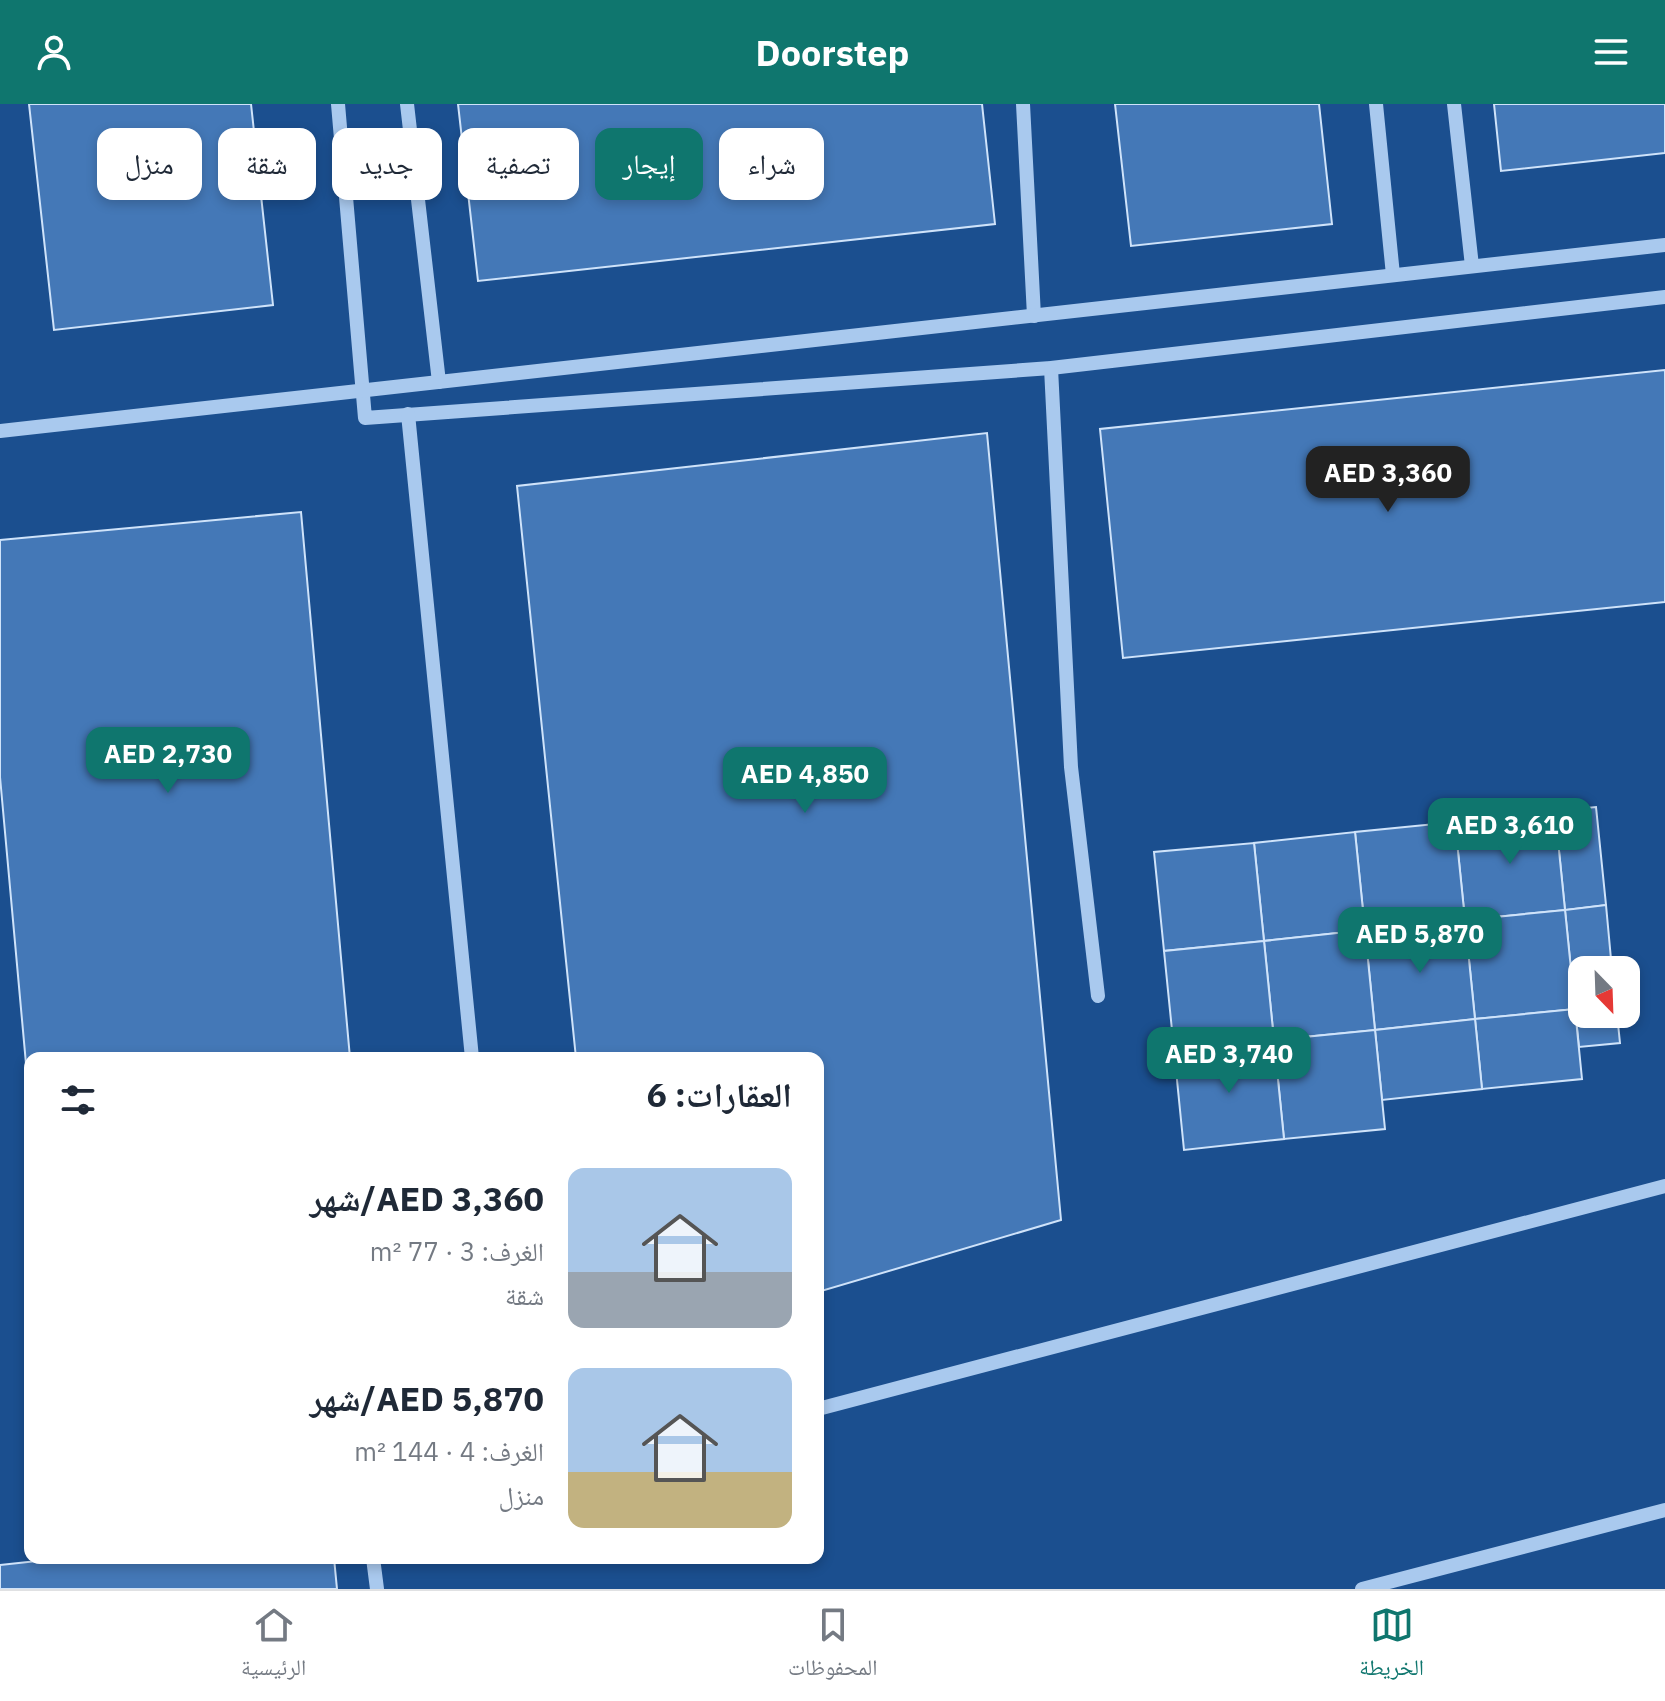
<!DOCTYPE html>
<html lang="ar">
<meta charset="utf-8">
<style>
body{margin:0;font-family:"IBM Plex Sans","Noto Naskh Arabic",sans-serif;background:#f2f2f3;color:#1f2937;direction:rtl;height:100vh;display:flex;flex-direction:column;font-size:30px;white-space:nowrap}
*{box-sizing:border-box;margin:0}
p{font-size:26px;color:#747a83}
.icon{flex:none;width:44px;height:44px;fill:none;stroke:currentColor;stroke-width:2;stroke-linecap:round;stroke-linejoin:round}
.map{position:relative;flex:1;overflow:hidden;direction:ltr}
.side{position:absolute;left:24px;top:948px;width:800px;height:512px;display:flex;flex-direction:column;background:#fff;border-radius:16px;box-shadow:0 4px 12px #0003;direction:rtl}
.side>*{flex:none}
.top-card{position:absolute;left:24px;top:24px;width:800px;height:72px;direction:rtl;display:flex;gap:16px}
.needle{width:52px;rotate:157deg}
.buttons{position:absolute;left:1568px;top:852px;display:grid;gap:16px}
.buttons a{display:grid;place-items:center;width:72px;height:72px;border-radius:16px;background:#fff;box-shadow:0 4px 12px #0003;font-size:40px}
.price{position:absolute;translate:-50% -68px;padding:0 18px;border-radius:16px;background:#0f766e;color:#fff;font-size:26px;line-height:52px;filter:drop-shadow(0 2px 4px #0008)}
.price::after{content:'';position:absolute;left:50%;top:48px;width:24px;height:18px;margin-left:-12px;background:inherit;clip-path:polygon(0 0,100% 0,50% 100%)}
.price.on{background:#222;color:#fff}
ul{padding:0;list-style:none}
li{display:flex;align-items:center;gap:24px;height:200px;padding:0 32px}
li span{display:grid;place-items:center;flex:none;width:224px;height:160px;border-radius:16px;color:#555}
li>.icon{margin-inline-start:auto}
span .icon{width:96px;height:96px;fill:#fffc;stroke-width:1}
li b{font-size:34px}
h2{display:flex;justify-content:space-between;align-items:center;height:96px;padding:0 32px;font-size:34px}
.tag{padding:0 28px;border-radius:16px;background:#fff;box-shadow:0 4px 12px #0003;font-size:28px;line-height:72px}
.tag.on{background:#0f766e;color:#fff}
header{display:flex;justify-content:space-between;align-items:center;height:104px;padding:0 32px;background:#0f766e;color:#fff;font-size:36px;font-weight:700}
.tab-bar{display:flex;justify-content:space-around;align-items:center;height:112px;border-top:2px solid #e0e1e3;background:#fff;font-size:22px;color:#747a83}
.tab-bar a{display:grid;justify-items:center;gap:4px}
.tab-bar .on{color:#0f766e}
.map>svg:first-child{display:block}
.building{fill:#4478b7;stroke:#cfe3fa;stroke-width:2}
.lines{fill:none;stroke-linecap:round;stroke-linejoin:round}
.minor{stroke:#a9c9ee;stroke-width:14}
</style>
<header><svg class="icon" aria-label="menu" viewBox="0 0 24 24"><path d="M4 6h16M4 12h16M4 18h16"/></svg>Doorstep<svg class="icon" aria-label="person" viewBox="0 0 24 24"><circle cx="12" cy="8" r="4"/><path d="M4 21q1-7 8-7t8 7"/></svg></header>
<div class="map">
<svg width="1665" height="1485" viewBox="0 0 1665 1485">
<rect width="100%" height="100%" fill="#1b4f8f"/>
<g class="building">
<path d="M 29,0 L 251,0 L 273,201 L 54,226 Z"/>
<path d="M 458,0 L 982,0 L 995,120 L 478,177 Z"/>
<path d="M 1115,0 L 1319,0 L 1332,120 L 1131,142 Z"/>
<path d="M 1494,0 L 1665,0 L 1665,49 L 1501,67 Z"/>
<path d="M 1665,266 L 1665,498 L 1123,554 L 1100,325 Z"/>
<path d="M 987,329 L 1061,1116 L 818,1188 L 818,954 L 576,954 L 517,382 Z"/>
<path d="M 301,408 L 350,954 L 30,954 L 30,1004 L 0,673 L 0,436 Z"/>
<path d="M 1596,703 L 1606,801 L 1565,806 L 1555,707 Z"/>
<path d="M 1555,707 L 1565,806 L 1465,816 L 1455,718 Z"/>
<path d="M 1455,718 L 1465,816 L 1365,826 L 1355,728 Z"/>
<path d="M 1355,728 L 1365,826 L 1264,837 L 1254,739 Z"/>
<path d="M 1254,739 L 1264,837 L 1164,847 L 1154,748 Z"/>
<path d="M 1606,801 L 1612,866 L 1582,866 L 1582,904 L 1575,905 L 1565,806 Z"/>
<path d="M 1565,806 L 1575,905 L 1475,915 L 1465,816 Z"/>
<path d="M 1465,816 L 1475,915 L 1375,926 L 1365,826 Z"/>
<path d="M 1365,826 L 1375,926 L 1274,936 L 1264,837 Z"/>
<path d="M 1264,837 L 1274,936 L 1174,946 L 1164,847 Z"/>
<path d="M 1582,904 L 1582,910 L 1617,910 L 1620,939 L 1579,943 L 1575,905 Z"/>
<path d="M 1575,905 L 1582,975 L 1482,985 L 1475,915 Z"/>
<path d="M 1475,915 L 1482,985 L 1382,996 L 1375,926 Z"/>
<path d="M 1375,926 L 1385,1025 L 1284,1035 L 1274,936 Z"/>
<path d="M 1274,936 L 1284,1035 L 1184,1046 L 1174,946 Z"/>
<path d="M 65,1454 L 334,1454 L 337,1485 L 0,1485 L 0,1461 Z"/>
</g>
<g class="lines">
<g class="minor">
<path d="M 338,0 L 365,314 L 1051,264 L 1665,193"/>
<path d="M 407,0 L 439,278"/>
<path d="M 1023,0 L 1034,212"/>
<path d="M 1376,0 L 1393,171"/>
<path d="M 1454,0 L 1472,162"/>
<path d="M 1051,264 L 1071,663 L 1098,892"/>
<path d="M 408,310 L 472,954"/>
<path d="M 0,327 L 1665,141"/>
<path d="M 818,1305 L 1665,1082"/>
<path d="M 373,1454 L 377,1485"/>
<path d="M 1362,1485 L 1665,1406"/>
</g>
</g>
</svg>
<div class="buttons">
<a><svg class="needle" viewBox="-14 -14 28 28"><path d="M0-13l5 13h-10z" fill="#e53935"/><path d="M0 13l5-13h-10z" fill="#747a83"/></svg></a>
</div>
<b class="price on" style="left:1388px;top:410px">AED 3,360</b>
<b class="price" style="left:168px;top:691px">AED 2,730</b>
<b class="price" style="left:805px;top:711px">AED 4,850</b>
<b class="price" style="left:1510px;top:762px">AED 3,610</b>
<b class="price" style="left:1420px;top:871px">AED 5,870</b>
<b class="price" style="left:1229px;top:991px">AED 3,740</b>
<div class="top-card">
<a class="tag">شراء</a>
<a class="tag on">إيجار</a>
<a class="tag">تصفية</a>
<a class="tag">جديد</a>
<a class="tag">شقة</a>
<a class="tag">منزل</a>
</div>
<section class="side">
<h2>العقارات: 6<svg class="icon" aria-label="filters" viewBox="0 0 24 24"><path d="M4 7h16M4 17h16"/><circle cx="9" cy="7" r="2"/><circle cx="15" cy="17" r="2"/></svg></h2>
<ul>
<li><span style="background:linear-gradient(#a9c7e8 65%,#9aa5b1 0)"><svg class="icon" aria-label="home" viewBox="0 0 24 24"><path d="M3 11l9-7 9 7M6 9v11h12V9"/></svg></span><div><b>AED 3,360/شهر</b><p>الغرف: 3 · 77 m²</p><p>شقة</p></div></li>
<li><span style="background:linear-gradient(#a9c7e8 65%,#c2b280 0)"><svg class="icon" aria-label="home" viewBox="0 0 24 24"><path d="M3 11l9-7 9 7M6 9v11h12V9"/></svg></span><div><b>AED 5,870/شهر</b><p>الغرف: 4 · 144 m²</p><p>منزل</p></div></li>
</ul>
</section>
</div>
<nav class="tab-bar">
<a class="on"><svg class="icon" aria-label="map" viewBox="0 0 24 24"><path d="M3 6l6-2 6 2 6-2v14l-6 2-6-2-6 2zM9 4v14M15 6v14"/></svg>الخريطة</a>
<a><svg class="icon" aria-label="saved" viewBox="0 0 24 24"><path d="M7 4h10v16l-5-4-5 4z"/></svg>المحفوظات</a>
<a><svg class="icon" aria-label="home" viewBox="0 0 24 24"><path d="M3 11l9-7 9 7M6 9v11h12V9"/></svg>الرئيسية</a>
</nav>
